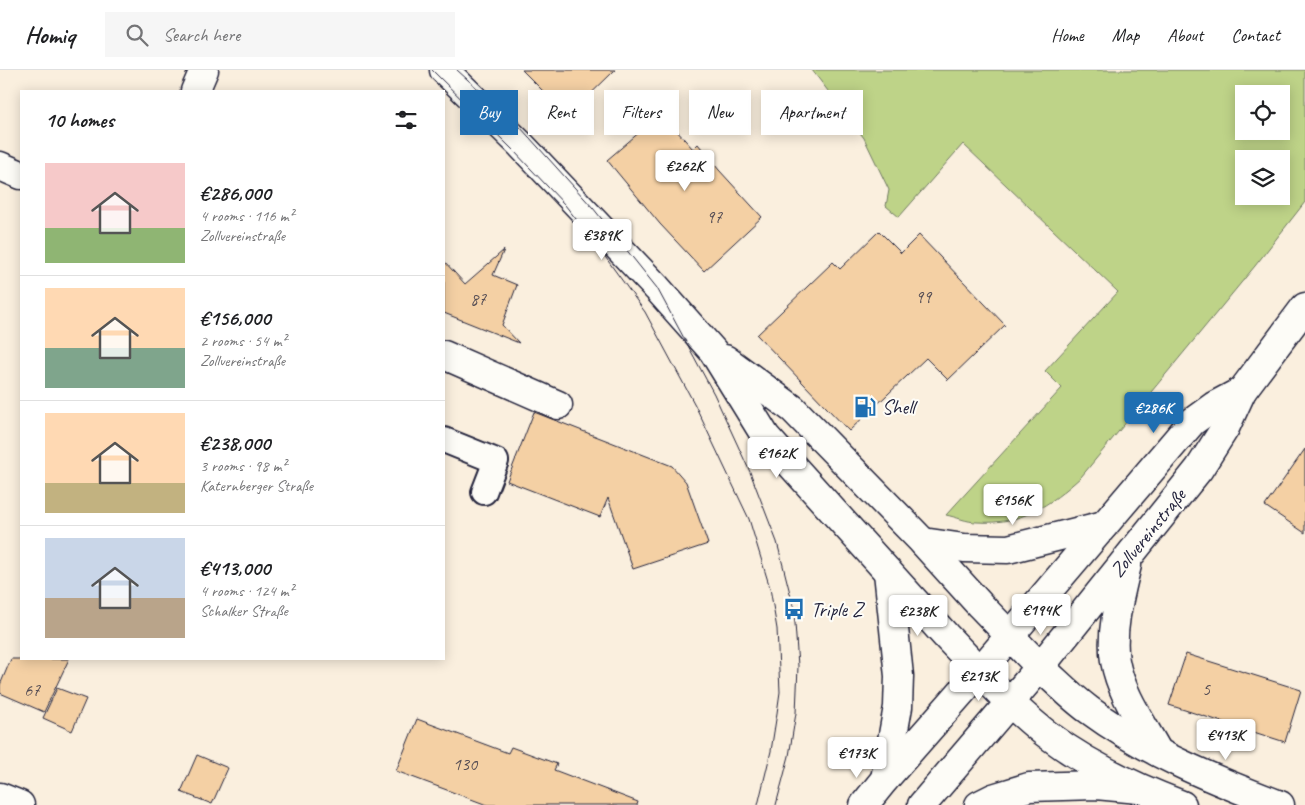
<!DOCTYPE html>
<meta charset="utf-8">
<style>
body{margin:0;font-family:Caveat,sans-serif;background:#f6f6f6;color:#202124;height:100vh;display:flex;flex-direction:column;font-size:19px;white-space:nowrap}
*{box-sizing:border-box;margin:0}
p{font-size:16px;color:#757577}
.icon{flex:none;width:28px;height:28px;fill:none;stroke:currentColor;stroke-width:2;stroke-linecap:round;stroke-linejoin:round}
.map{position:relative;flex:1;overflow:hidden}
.side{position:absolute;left:20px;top:20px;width:425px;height:570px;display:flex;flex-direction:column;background:#fff;border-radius:0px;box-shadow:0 2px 12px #0003}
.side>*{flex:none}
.guide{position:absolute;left:460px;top:20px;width:475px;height:45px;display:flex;gap:10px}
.controls{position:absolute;left:1235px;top:15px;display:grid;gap:10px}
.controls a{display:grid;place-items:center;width:55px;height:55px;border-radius:0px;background:#fff;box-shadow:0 2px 12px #0003;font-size:25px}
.price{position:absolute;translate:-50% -42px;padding:0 11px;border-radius:5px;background:#fff;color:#222;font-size:16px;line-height:32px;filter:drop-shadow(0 1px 2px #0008)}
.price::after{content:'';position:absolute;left:50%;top:30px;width:15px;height:11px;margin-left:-8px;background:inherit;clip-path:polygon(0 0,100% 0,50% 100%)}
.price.on{background:#1f6fb2;color:#fff}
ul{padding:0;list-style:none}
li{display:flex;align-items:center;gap:15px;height:125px;padding:0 25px}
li+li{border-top:1px solid #e0e0e0}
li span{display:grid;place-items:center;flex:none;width:140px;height:100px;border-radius:0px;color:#555}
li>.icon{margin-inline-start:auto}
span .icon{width:60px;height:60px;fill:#fffc;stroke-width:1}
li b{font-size:21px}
h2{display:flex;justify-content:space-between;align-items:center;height:60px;padding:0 25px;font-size:21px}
.tag{padding:0 18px;border-radius:0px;background:#fff;box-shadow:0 2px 12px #0003;font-size:18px;line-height:45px}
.tag.on{background:#1f6fb2;color:#fff}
header{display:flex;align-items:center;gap:30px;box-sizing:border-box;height:70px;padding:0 25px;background:#fff;border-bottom:1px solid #e0e0e0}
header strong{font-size:24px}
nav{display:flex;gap:28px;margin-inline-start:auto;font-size:18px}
.search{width:350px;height:45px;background:#f6f6f6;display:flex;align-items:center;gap:12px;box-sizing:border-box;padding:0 18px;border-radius:0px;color:#757577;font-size:19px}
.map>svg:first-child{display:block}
.green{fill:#bed388;stroke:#707a62;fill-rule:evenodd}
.building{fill:#f4d0a4;stroke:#22223b}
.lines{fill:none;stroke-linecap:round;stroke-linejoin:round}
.service-casing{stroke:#22223b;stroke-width:28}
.minor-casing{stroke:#22223b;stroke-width:31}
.tertiary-casing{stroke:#22223b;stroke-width:31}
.secondary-casing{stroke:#22223b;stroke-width:31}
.service{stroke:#fdfcf7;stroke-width:24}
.minor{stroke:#fdfcf7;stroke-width:28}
.tertiary{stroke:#fdfcf7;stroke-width:28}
.secondary{stroke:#fdfcf7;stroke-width:28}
.tram{stroke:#22223b;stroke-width:1}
.labels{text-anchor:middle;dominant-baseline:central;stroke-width:4;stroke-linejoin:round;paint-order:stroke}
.number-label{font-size:18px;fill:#564e55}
.poi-label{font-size:20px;fill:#22223b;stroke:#fdfcf7;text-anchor:start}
.street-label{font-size:20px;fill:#22223b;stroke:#fdfcf7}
</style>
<header>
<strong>Homiq</strong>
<div class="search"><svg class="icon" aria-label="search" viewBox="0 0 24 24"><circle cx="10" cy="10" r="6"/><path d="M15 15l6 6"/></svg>Search here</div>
<nav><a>Home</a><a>Map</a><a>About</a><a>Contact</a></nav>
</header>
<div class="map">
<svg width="1305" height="735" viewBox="0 0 1305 735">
<rect width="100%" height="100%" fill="#faefde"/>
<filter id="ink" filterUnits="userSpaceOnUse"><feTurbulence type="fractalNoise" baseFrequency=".02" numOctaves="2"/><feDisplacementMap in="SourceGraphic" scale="10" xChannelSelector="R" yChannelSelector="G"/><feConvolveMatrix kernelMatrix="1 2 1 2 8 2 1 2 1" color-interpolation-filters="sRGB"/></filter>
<g filter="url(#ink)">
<path class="green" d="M 812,0 L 1305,0 L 1305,132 L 1255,196 L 1081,407 C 1049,436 1021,455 977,452 C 967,452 956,447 946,445 L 1062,318 L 1045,301 L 1118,222 L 963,74 L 899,147 L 886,136 L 889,120 L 864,68 ZM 1244,24 L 1281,24 L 1281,61 L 1244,61 ZM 1244,89 L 1281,89 L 1281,126 L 1244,126 Z"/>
<g class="building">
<path d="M 522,0 L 615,0 L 568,46 Z"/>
<path d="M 655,49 L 662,57 L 668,51 L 693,79 L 698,74 L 719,100 L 762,147 L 704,201 L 660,154 L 607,90 Z"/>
<path d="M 879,161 L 901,183 L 919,165 L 1005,255 L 948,310 L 926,288 L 849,361 L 757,265 L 833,192 L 840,199 Z"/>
<path d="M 504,180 L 493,205 L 517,215 L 502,255 L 519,273 L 444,243 L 444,191 L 465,214 Z"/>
<path d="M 534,342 L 672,396 L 686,412 L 708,474 L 633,499 L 608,428 L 600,447 L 507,411 Z"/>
<path d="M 1305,379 L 1305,463 L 1265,436 Z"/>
<path d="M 1186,584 L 1301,620 L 1285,672 L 1169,635 Z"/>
<path d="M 11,589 L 69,589 L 44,642 L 0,623 L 0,615 Z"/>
<path d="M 57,618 L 86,629 L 72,661 L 43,648 Z"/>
<path d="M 417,649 L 508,683 L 511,677 L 557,694 L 554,700 L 638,732 L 637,735 L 487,735 L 396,701 Z"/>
<path d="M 197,685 L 228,698 L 212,734 L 181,722 Z"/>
</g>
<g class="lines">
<g class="service-casing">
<path id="service" d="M 444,370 L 496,391 L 484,422"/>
</g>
<g class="minor-casing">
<g id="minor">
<path d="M 195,21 L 204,0"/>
<path d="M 0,96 L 21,105"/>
<path d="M 444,285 L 558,335"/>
<path d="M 0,727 L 20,735"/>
</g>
</g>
<g class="tertiary-casing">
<g id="tertiary">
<path d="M 1040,597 C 1056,611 1071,627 1089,640 C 1146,682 1214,710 1280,735"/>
<path d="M 1009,632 C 1022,643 1034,655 1048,665 C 1089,696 1134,717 1182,735"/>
</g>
</g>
<g class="secondary-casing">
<g id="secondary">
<path d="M 444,0 L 521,75 L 657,218 L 713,281 L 766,367 L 946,566 L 1009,632"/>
<path d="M 725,289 L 793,339 L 923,472 L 980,535 L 1040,597"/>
<path d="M 923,472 L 964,478 L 1008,479 L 1104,455"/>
<path d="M 1127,495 C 1120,524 1110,561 1115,591 C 1121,624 1142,653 1158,682"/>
<path d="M 885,709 L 898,637 L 899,606 L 888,502"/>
<path d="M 864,735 L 885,709 L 979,602 L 1192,352 L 1214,336 L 1242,321"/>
<path d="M 922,735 L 1040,597 L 1199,399 L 1225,358 L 1242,321 L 1305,237"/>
<path d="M 979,735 L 993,728 L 1029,717 L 1096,715 L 1139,719"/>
</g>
</g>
<use href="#service" class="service"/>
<use href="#minor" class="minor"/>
<use href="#tertiary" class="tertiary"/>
<use href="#secondary" class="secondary"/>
<g class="tram">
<path d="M 432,0 L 513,80 L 565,135 L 598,177 L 645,242 L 695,335 L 749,449 L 770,518 L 777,559 L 779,600 L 780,622 L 777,643 L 771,681 L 758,735"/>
<path d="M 457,0 L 520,57 L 593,138 L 657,218 L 714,324 L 750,402 L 777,472 L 794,539 L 798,596 L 796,643 L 789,686 L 776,735"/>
</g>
</g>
</g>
<defs>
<g id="fuel-bare" transform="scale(1.725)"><path d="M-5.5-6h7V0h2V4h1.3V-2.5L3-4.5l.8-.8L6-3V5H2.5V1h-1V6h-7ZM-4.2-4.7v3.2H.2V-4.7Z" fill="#1f6fb2" stroke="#fdfcf7" stroke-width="2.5" paint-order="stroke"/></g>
<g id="bus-bare" transform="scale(1.725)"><path d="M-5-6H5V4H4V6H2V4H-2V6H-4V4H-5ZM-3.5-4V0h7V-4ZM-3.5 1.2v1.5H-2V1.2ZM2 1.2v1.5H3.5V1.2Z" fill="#1f6fb2" stroke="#fdfcf7" stroke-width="2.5" paint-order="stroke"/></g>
</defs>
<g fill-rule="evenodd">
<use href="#fuel-bare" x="865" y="337"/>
<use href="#bus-bare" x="794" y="539"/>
</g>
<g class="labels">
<g class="number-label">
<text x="714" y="147">97</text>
<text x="923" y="227">99</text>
<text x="478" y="229">87</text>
<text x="1206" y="619">5</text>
<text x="32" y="620">67</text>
<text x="465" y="694">130</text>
</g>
<g class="poi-label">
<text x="882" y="337">Shell</text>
<text x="811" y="539">Triple Z</text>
</g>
<g class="street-label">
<text transform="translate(1148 463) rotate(-51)">Zollvereinstraße</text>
</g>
</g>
</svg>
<div class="controls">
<a><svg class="icon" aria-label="locate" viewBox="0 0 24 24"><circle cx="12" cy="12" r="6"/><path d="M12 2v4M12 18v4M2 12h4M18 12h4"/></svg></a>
<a><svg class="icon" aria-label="layers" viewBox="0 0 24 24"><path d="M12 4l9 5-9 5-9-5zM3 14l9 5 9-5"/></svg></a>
</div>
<b class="price" style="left:685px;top:122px">€262K</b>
<b class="price" style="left:602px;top:191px">€389K</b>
<b class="price on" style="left:1154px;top:364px">€286K</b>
<b class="price" style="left:777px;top:409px">€162K</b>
<b class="price" style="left:1013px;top:456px">€156K</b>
<b class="price" style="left:1041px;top:566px">€194K</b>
<b class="price" style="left:918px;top:567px">€238K</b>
<b class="price" style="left:979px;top:632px">€213K</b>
<b class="price" style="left:1226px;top:691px">€413K</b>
<b class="price" style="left:857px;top:709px">€173K</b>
<div class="guide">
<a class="tag on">Buy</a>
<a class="tag">Rent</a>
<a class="tag">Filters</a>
<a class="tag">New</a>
<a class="tag">Apartment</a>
</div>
<section class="side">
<h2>10 homes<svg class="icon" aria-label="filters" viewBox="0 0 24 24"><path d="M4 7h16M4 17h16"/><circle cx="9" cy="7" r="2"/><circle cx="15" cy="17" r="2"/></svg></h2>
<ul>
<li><span style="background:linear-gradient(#f6c9c9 65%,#8fb573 0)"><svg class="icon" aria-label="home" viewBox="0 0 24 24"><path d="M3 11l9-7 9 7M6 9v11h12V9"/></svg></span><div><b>€286,000</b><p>4 rooms · 116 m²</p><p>Zollvereinstraße</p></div></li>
<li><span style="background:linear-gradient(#ffd9b3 60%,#7fa58c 0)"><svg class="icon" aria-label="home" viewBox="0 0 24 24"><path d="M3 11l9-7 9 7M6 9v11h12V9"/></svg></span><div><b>€156,000</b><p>2 rooms · 54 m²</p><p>Zollvereinstraße</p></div></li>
<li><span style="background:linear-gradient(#ffd9b3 70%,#c2b280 0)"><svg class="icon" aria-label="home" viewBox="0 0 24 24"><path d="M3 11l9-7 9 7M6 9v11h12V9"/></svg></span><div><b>€238,000</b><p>3 rooms · 98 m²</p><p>Katernberger Straße</p></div></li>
<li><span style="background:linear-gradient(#c9d6e8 60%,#b9a48a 0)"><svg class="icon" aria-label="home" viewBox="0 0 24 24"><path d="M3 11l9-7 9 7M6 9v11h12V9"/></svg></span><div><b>€413,000</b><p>4 rooms · 124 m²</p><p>Schalker Straße</p></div></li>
</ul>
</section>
</div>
